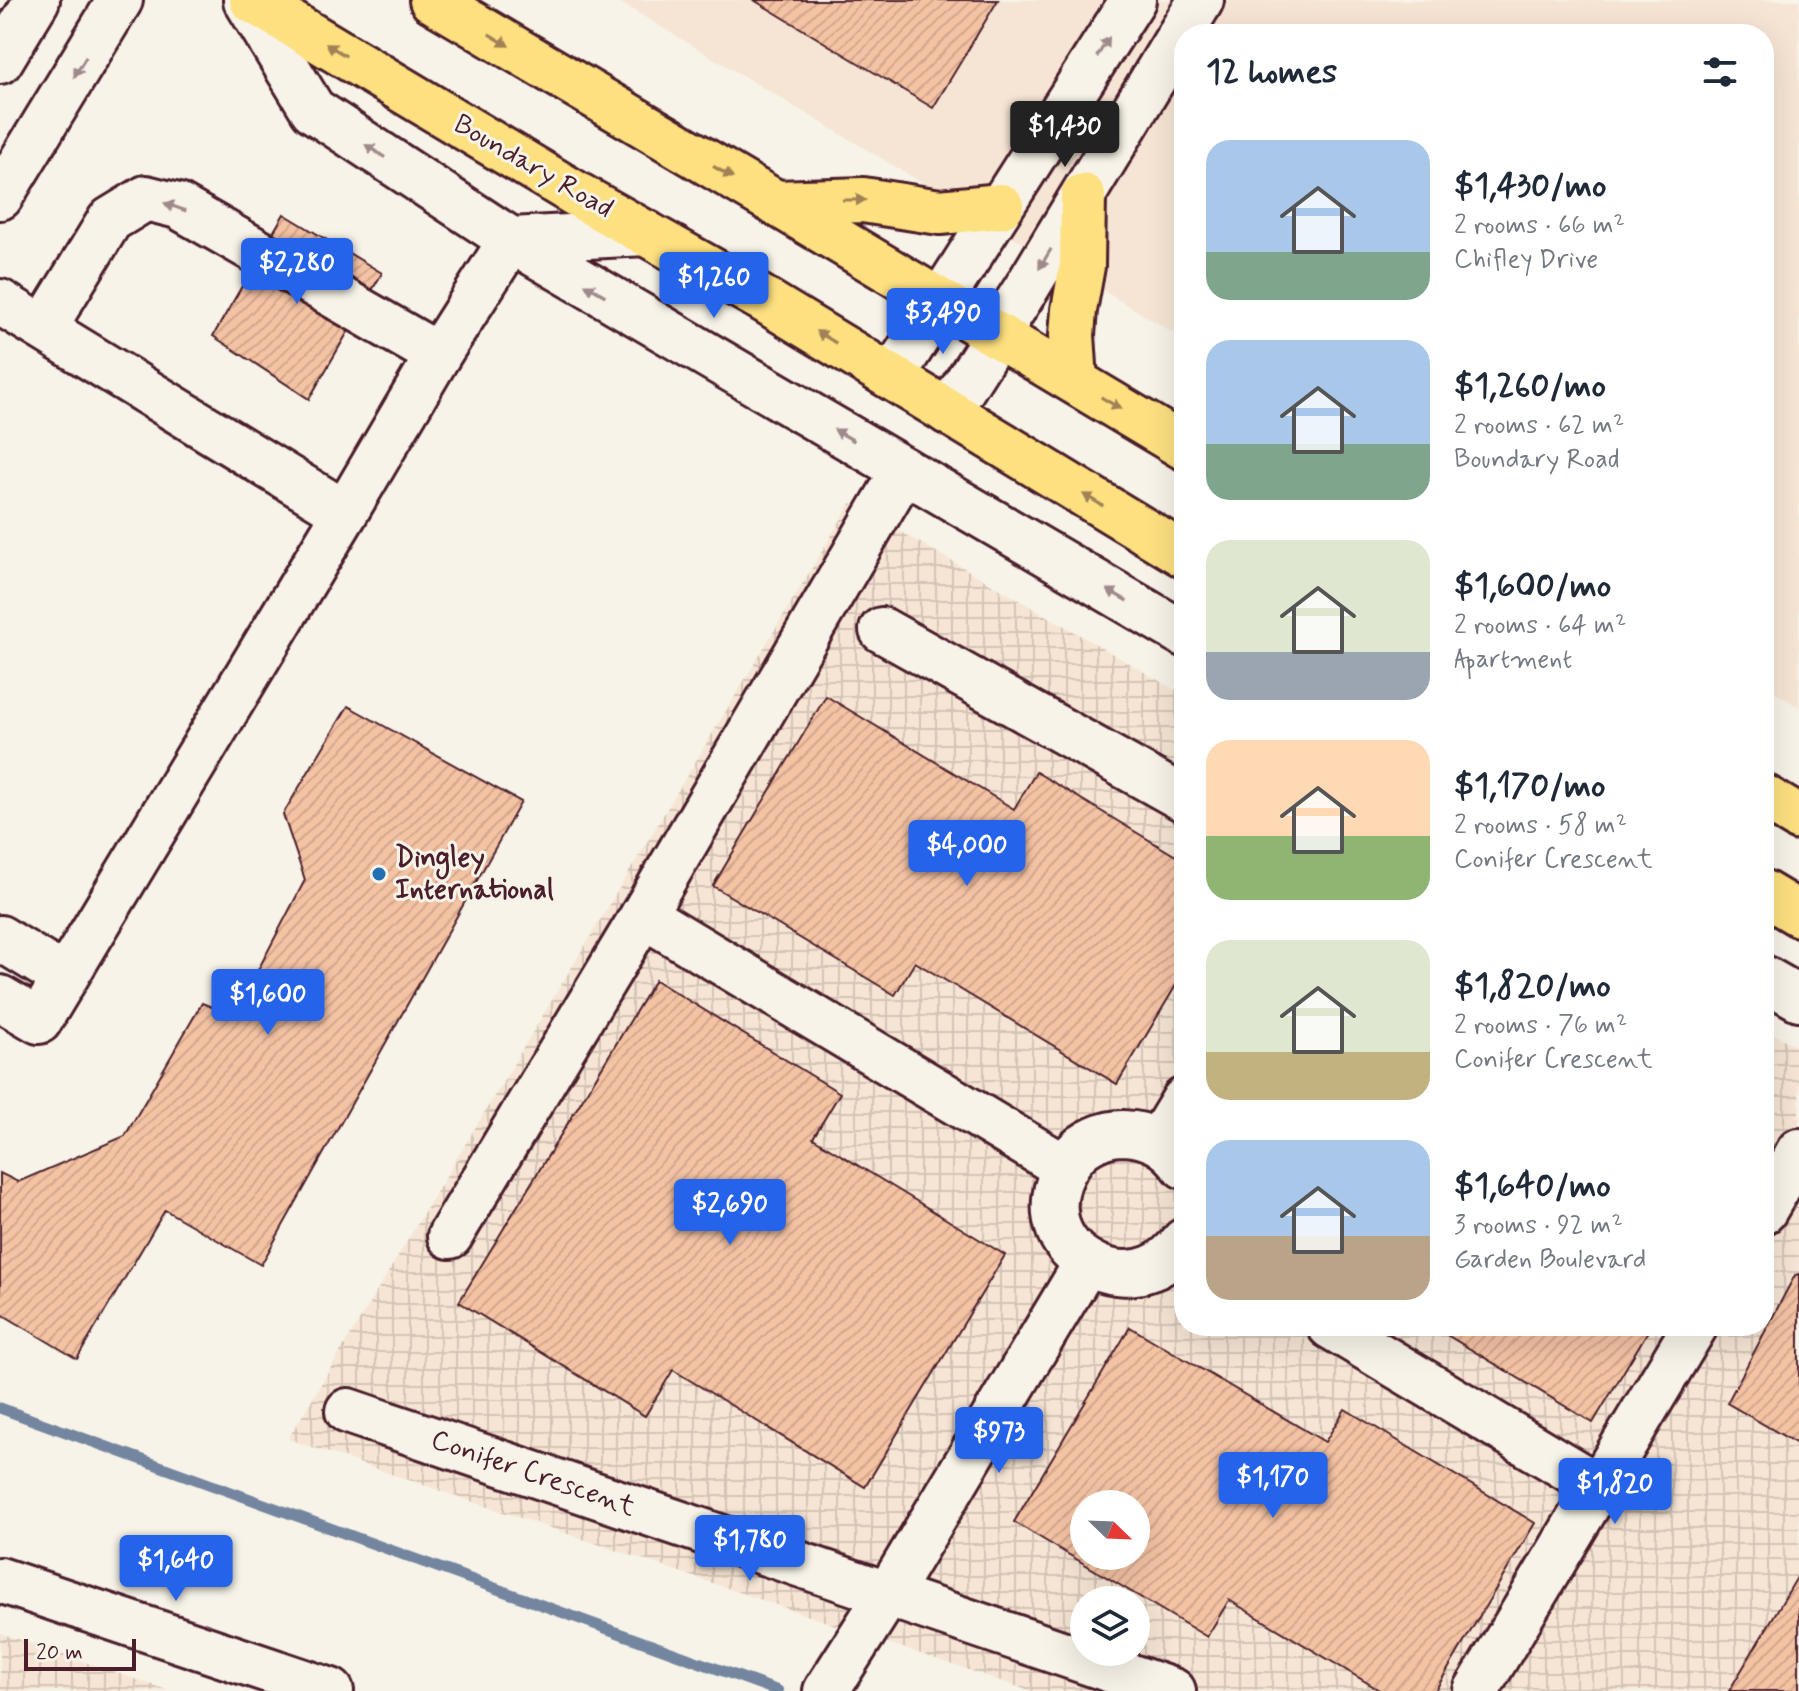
<!DOCTYPE html>
<meta charset="utf-8">
<style>
body{margin:0;font-family:Mynerve,sans-serif;background:#f2f2f3;color:#1f2937;height:100vh;display:flex;flex-direction:column;font-size:30px;white-space:nowrap}
*{box-sizing:border-box;margin:0}
p{font-size:26px;color:#747a83}
.icon{flex:none;width:44px;height:44px;fill:none;stroke:currentColor;stroke-width:2;stroke-linecap:round;stroke-linejoin:round}
.map{position:relative;flex:1;overflow:hidden}
.drawer{position:absolute;left:1174px;top:24px;width:600px;height:1312px;display:flex;flex-direction:column;background:#fff;border-radius:32px;box-shadow:0 8px 32px #0002}
.drawer>*{flex:none}
.needle{width:52px;rotate:113deg}
.tools{position:absolute;left:1070px;top:1490px;display:grid;gap:16px}
.tools a{display:grid;place-items:center;width:80px;height:80px;border-radius:50%;background:#fff;box-shadow:0 8px 32px #0002;font-size:40px}
.scale{position:absolute;left:24px;bottom:20px;width:112px;box-sizing:border-box;padding-left:8px;border:4px solid #4a1f2b;border-top:0;font-size:22px;line-height:28px;white-space:nowrap;color:#4a1f2b;-webkit-text-stroke:6px #f7f3e8;paint-order:stroke}
.price{position:absolute;translate:-50% -68px;padding:0 18px;border-radius:8px;background:#2563eb;color:#fff;font-size:26px;line-height:52px;filter:drop-shadow(0 2px 4px #0008)}
.price::after{content:'';position:absolute;left:50%;top:48px;width:24px;height:18px;margin-left:-12px;background:inherit;clip-path:polygon(0 0,100% 0,50% 100%)}
.price.selected{background:#222;color:#fff}
ul{padding:0;list-style:none}
li{display:flex;align-items:center;gap:24px;height:200px;padding:0 32px}
li span{display:grid;place-items:center;flex:none;width:224px;height:160px;border-radius:24px;color:#555}
li>.icon{margin-inline-start:auto}
span .icon{width:96px;height:96px;fill:#fffc;stroke-width:1}
li b{font-size:34px}
h2{display:flex;justify-content:space-between;align-items:center;height:96px;padding:0 32px;font-size:34px}
.map>svg:first-child{display:block}
.built{fill:#f6e5d4}
.industrial{fill:url(#industrial-grid);fill-rule:evenodd}
.lines{fill:none;stroke-linecap:round;stroke-linejoin:round}
.stream{stroke:#73859f;stroke-width:11}
.building{fill:url(#building-hatch);stroke:#4a1f2b;stroke-width:2;fill-rule:evenodd}
.minor-casing{stroke:#4a1f2b;stroke-width:50}
.major-casing{stroke:#4a1f2b;stroke-width:50}
.minor{stroke:#f7f3e8;stroke-width:44}
.major{stroke:#fde080;stroke-width:44}
.oneway{fill:#a48056}
.oneway2{fill:#a0898a}
.poi-dot{fill:#1f6fb2;stroke:#f7f3e8;stroke-width:3}
.labels{text-anchor:middle;dominant-baseline:central;stroke-width:6;stroke-linejoin:round;paint-order:stroke}
.street-label{font-size:28px;fill:#4a1f2b;stroke:#f7f3e8}
.poi-label{font-size:28px;font-weight:bold;fill:#4a1f2b;stroke:#f7f3e8;text-anchor:start}
</style>
<div class="map">
<svg width="1799" height="1691" viewBox="0 0 1799 1691">
<defs>
<pattern id="industrial-grid" width="8" height="8" patternUnits="userSpaceOnUse" patternTransform="scale(2)"><rect width="8" height="8" fill="#f6e5d4"/><path d="M0 4h8M4 0v8" fill="none" stroke="#d4c4b6"/></pattern>
<pattern id="building-hatch" width="6" height="6" patternUnits="userSpaceOnUse" patternTransform="scale(2)"><rect width="6" height="6" fill="#f4c3a4"/><path d="M-1 1l2-2M0 6l6-6M5 7l2-2" fill="none" stroke="#d3a78d"/></pattern>
</defs>
<rect width="100%" height="100%" fill="#f7f3e8"/>
<filter id="ink" filterUnits="userSpaceOnUse"><feTurbulence type="fractalNoise" baseFrequency=".0125" numOctaves="2"/><feDisplacementMap in="SourceGraphic" scale="16" xChannelSelector="R" yChannelSelector="G"/><feConvolveMatrix kernelMatrix="1 2 1 2 8 2 1 2 1" color-interpolation-filters="sRGB"/></filter>
<g filter="url(#ink)">
<path class="built" d="M 616,0 L 1799,0 L 1799,707 L 1764,685 L 1764,34 L 1184,34 L 1184,339 Z"/>
<g class="industrial">
<path d="M 851,503 L 1184,695 L 1184,1326 L 1764,1326 L 1764,1028 L 1799,1048 L 1799,1691 L 1030,1691 L 288,1439 ZM 1084,1504 L 1136,1504 L 1136,1556 L 1084,1556 ZM 1084,1600 L 1136,1600 L 1136,1652 L 1084,1652 Z"/>
<path d="M 0,1633 L 170,1691 L 0,1691 Z"/>
</g>
<g class="lines">
<path class="stream" d="M 0,1408 L 778,1691"/>
</g>
<g class="building">
<path d="M 754,0 L 998,0 L 933,108 Z"/>
<path d="M 284,214 L 382,273 L 309,399 L 213,336 Z"/>
<path d="M 826,696 L 1014,809 L 1036,772 L 1184,861 L 1184,972 L 1117,1084 L 915,962 L 895,995 L 713,886 Z"/>
<path d="M 348,706 L 521,802 L 261,1265 L 165,1210 L 77,1359 L 0,1313 L 0,1173 L 18,1182 L 125,1136 L 202,1003 L 234,1016 L 305,880 L 283,814 Z"/>
<path d="M 655,980 L 840,1093 L 813,1138 L 1005,1255 L 865,1487 L 673,1370 L 645,1416 L 459,1302 Z"/>
<path d="M 1799,1274 L 1799,1445 L 1727,1403 L 1795,1275 Z"/>
<path d="M 1432,1326 L 1651,1326 L 1593,1423 Z"/>
<path d="M 1130,1327 L 1325,1442 L 1345,1409 L 1535,1523 L 1435,1691 L 1381,1691 L 1229,1600 L 1207,1637 L 1014,1522 ZM 1084,1504 L 1136,1504 L 1136,1556 L 1084,1556 Z"/>
<path d="M 1799,1574 L 1799,1691 L 1729,1691 Z"/>
</g>
<g class="lines">
<g class="minor-casing">
<g id="minor">
<path d="M 246,0 L 313,110 L 511,240 L 1184,634"/>
<path d="M 0,61 L 37,0"/>
<path d="M 0,197 L 120,0"/>
<path d="M 0,302 L 345,513"/>
<path d="M 44,328 L 110,220 L 146,198 L 178,206 L 438,355"/>
<path d="M 892,377 L 1133,0"/>
<path d="M 948,412 L 1029,284 L 1201,0"/>
<path d="M 882,630 L 1184,799"/>
<path d="M 643,915 L 1064,1167"/>
<path d="M 0,938 L 64,977"/>
<path d="M 1764,978 L 1799,998"/>
<path d="M 0,998 L 39,1021 L 345,513 L 438,355 L 511,240 L 646,233"/>
<path d="M 1159,1141 L 1184,1100"/>
<path d="M 1184,1166 C 1169,1144 1149,1134 1123,1133 C 1105,1133 1085,1142 1074,1155 C 1057,1176 1049,1204 1059,1230 C 1073,1264 1117,1282 1151,1268 C 1165,1263 1175,1252 1184,1241"/>
<path d="M 1764,1211 L 1799,1151"/>
<path d="M 450,1236 L 643,915 L 904,470"/>
<path d="M 1330,1326 L 1599,1487"/>
<path d="M 348,1411 L 1173,1691"/>
<path d="M 0,1580 L 331,1691"/>
<path d="M 826,1691 L 888,1594 L 1087,1262"/>
<path d="M 1476,1691 L 1695,1326"/>
</g>
</g>
<g class="major-casing">
<g id="major">
<path d="M 252,0 L 576,194 L 761,298 L 1184,555"/>
<path d="M 432,0 L 776,203 L 1184,447"/>
<path d="M 776,203 L 863,200 L 940,212 L 1001,206"/>
<path d="M 1075,381 L 1072,335 L 1074,310 L 1082,266 L 1083,196"/>
<path d="M 1764,797 L 1799,818"/>
<path d="M 1764,893 L 1799,914"/>
</g>
</g>
<use href="#minor" class="minor"/>
<use href="#major" class="major"/>
</g>
<defs><path id="oneway-solid" d="M-6-.8H1V-3.2L6.5 0L1 3.2V.8H-6Z" transform="scale(2)"/></defs>
<g class="oneway">
<use href="#oneway-solid" transform="translate(499 40) rotate(31)"/>
<use href="#oneway-solid" transform="translate(336 50) rotate(-149)"/>
<use href="#oneway-solid" transform="translate(723 172) rotate(30)"/>
<use href="#oneway-solid" transform="translate(854 200)"/>
<use href="#oneway-solid" transform="translate(826 337) rotate(-149)"/>
<use href="#oneway-solid" transform="translate(1111 403) rotate(31)"/>
<use href="#oneway-solid" transform="translate(1093 500) rotate(-149)"/>
</g>
<g class="oneway2">
<use href="#oneway-solid" transform="translate(1103 47) rotate(-57)"/>
<use href="#oneway-solid" transform="translate(80 67) rotate(121)"/>
<use href="#oneway-solid" transform="translate(375 151) rotate(-147)"/>
<use href="#oneway-solid" transform="translate(175 207) rotate(-160)"/>
<use href="#oneway-solid" transform="translate(1045 259) rotate(121)"/>
<use href="#oneway-solid" transform="translate(595 290) rotate(-150)"/>
<use href="#oneway-solid" transform="translate(844 435) rotate(-150)"/>
<use href="#oneway-solid" transform="translate(1117 595) rotate(-150)"/>
</g>
</g>
<circle class="poi-dot" cx="379" cy="874" r="8"/>
<g class="labels">
<g class="street-label">
<text transform="translate(533 167) rotate(30)">Boundary Road</text>
<text transform="translate(533 1474) rotate(19)">Conifer Crescent</text>
</g>
<g class="poi-label">
<text x="395" y="858">Dingley<tspan x="395" dy="32">International</tspan></text>
</g>
</g>
</svg>
<div class="tools">
<a><svg class="needle" viewBox="-14 -14 28 28"><path d="M0-13l5 13h-10z" fill="#e53935"/><path d="M0 13l5-13h-10z" fill="#747a83"/></svg></a>
<a><svg class="icon" aria-label="layers" viewBox="0 0 24 24"><path d="M12 4l9 5-9 5-9-5zM3 14l9 5 9-5"/></svg></a>
</div>
<div class="scale">20 m</div>
<b class="price selected" style="left:1065px;top:169px">$1,430</b>
<b class="price" style="left:297px;top:306px">$2,280</b>
<b class="price" style="left:714px;top:320px">$1,260</b>
<b class="price" style="left:943px;top:356px">$3,490</b>
<b class="price" style="left:967px;top:888px">$4,000</b>
<b class="price" style="left:268px;top:1037px">$1,600</b>
<b class="price" style="left:730px;top:1247px">$2,690</b>
<b class="price" style="left:999px;top:1475px">$973</b>
<b class="price" style="left:1273px;top:1520px">$1,170</b>
<b class="price" style="left:1615px;top:1526px">$1,820</b>
<b class="price" style="left:750px;top:1583px">$1,780</b>
<b class="price" style="left:176px;top:1603px">$1,640</b>
<section class="drawer">
<h2>12 homes<svg class="icon" aria-label="filters" viewBox="0 0 24 24"><path d="M4 7h16M4 17h16"/><circle cx="9" cy="7" r="2"/><circle cx="15" cy="17" r="2"/></svg></h2>
<ul>
<li><span style="background:linear-gradient(#a9c7e8 70%,#7fa58c 0)"><svg class="icon" aria-label="home" viewBox="0 0 24 24"><path d="M3 11l9-7 9 7M6 9v11h12V9"/></svg></span><div><b>$1,430/mo</b><p>2 rooms · 66 m²</p><p>Chifley Drive</p></div></li>
<li><span style="background:linear-gradient(#a9c7e8 65%,#7fa58c 0)"><svg class="icon" aria-label="home" viewBox="0 0 24 24"><path d="M3 11l9-7 9 7M6 9v11h12V9"/></svg></span><div><b>$1,260/mo</b><p>2 rooms · 62 m²</p><p>Boundary Road</p></div></li>
<li><span style="background:linear-gradient(#dfe7d0 70%,#9aa5b1 0)"><svg class="icon" aria-label="home" viewBox="0 0 24 24"><path d="M3 11l9-7 9 7M6 9v11h12V9"/></svg></span><div><b>$1,600/mo</b><p>2 rooms · 64 m²</p><p>Apartment</p></div></li>
<li><span style="background:linear-gradient(#ffd9b3 60%,#8fb573 0)"><svg class="icon" aria-label="home" viewBox="0 0 24 24"><path d="M3 11l9-7 9 7M6 9v11h12V9"/></svg></span><div><b>$1,170/mo</b><p>2 rooms · 58 m²</p><p>Conifer Crescent</p></div></li>
<li><span style="background:linear-gradient(#dfe7d0 70%,#c2b280 0)"><svg class="icon" aria-label="home" viewBox="0 0 24 24"><path d="M3 11l9-7 9 7M6 9v11h12V9"/></svg></span><div><b>$1,820/mo</b><p>2 rooms · 76 m²</p><p>Conifer Crescent</p></div></li>
<li><span style="background:linear-gradient(#a9c7e8 60%,#b9a48a 0)"><svg class="icon" aria-label="home" viewBox="0 0 24 24"><path d="M3 11l9-7 9 7M6 9v11h12V9"/></svg></span><div><b>$1,640/mo</b><p>3 rooms · 92 m²</p><p>Garden Boulevard</p></div></li>
</ul>
</section>
</div>
